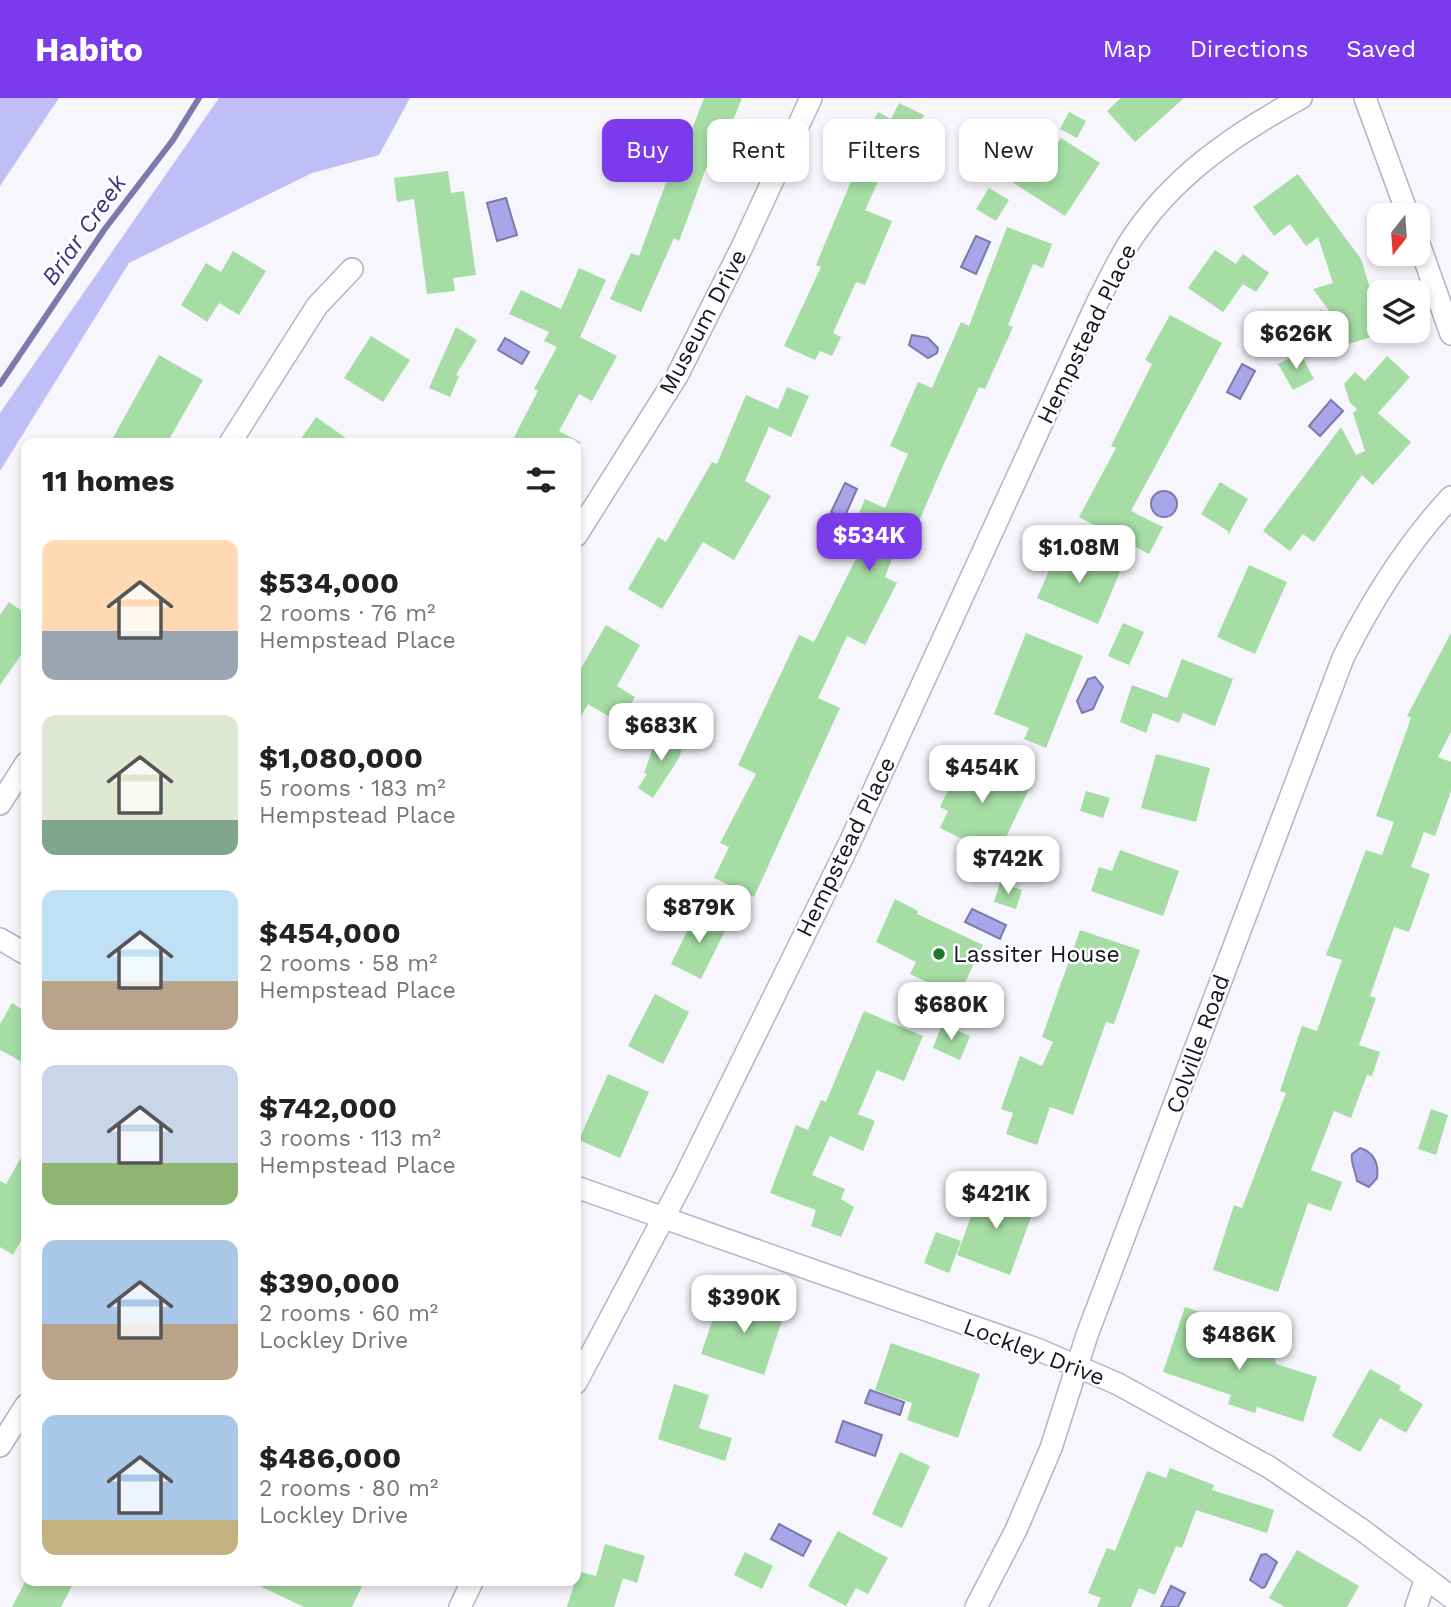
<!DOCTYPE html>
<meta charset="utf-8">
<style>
body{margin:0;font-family:"Work Sans",sans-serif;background:#f6f6f6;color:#222;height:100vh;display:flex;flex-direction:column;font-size:26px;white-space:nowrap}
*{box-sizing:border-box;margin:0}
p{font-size:23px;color:#767676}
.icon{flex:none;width:38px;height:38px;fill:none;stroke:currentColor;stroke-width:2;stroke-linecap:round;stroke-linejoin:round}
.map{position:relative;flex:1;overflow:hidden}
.details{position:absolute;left:21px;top:340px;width:560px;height:1148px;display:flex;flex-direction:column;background:#fff;border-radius:14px;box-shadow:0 4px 10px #0003}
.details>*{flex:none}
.hud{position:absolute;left:602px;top:21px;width:665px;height:63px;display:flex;gap:14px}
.needle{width:46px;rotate:197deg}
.fabs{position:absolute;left:1367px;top:105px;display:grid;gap:14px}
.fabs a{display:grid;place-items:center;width:63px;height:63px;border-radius:14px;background:#fff;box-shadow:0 4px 10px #0003;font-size:35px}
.price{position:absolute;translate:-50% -60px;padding:0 16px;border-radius:14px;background:#fff;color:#222;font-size:23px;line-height:46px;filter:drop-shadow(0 2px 4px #0008)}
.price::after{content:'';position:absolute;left:50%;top:42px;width:21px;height:16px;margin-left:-10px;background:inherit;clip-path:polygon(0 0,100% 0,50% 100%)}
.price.current{background:#7c3aed;color:#fff}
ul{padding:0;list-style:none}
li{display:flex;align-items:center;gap:21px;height:175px;padding:0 21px}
li span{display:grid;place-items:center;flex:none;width:196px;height:140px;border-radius:14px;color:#555}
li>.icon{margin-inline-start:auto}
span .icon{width:84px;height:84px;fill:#fffc;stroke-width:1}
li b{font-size:30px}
h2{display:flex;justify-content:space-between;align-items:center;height:84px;padding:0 21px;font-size:30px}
.chip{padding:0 24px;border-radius:14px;background:#fff;box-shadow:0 4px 10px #0003;font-size:24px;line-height:63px}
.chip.current{background:#7c3aed;color:#fff}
header{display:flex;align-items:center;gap:42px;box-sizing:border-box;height:98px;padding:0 35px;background:#7c3aed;color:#fff}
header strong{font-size:33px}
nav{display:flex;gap:38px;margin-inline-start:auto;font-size:24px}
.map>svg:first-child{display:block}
.forest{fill:#c0bef6}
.water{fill:#a8a5e9;stroke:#7c7aac;stroke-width:2}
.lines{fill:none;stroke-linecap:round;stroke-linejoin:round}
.stream{stroke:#7c7aac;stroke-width:6}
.building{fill:#a5dda5}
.street-casing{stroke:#b2b2ce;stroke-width:24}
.street{stroke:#fff;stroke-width:21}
.poi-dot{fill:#1e7a29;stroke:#fff;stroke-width:2.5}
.labels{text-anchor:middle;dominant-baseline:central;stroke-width:5;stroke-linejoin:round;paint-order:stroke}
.street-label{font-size:23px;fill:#15151f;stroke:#fff}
.poi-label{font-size:23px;fill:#15151f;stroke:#fff;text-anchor:start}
.water-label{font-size:24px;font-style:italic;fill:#3f3382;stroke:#fff}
</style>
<header>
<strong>Habito</strong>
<nav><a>Map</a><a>Directions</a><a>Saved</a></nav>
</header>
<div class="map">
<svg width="1451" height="1509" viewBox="0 0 1451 1509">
<rect width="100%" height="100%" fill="#f6f6fc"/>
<g class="forest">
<path d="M 0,0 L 59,0 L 0,88 Z"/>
<path d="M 219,0 L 410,0 L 379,57 L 312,75 L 129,165 L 0,373 L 0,315 Z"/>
</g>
<g class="water">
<path d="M 506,100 L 517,137 L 497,143 L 487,105 Z"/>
<path d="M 976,138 L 990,144 L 976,176 L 961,169 Z"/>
<path d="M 912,237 L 928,240 L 938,250 L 937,255 L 928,260 L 909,247 Z"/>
<path d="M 505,240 L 529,254 L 522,266 L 498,252 Z"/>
<path d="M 1242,266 L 1255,273 L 1240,301 L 1227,294 Z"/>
<path d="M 1331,302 L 1343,313 L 1320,338 L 1309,328 Z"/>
<path d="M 845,385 L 857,391 L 844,420 L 831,414 Z"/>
<circle cx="1164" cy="406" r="13"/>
<path d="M 1095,579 L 1103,589 L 1093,611 L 1082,615 L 1077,603 L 1088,581 Z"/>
<path d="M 972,811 L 1006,827 L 1000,841 L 965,824 Z"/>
<path d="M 1360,1050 C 1374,1054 1379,1066 1377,1080 L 1369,1089 L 1357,1083 C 1356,1074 1350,1064 1352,1056 Z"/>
<path d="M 870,1292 L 904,1304 L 900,1317 L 865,1305 Z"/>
<path d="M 843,1323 L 882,1337 L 875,1358 L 836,1344 Z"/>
<path d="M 779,1426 L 811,1443 L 803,1458 L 771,1441 Z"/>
<path d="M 1266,1456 L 1277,1464 L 1265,1489 L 1262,1490 L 1250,1482 L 1261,1457 Z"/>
<path d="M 1171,1488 L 1185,1495 L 1178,1509 L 1161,1509 Z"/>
</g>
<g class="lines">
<path class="stream" d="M 0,286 L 104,132 L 173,42 L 199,0"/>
</g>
<g class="building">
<path d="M 704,0 L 742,0 L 718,60 L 711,57 L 679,143 L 674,140 L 641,214 L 610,201 L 631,155 L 639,158 L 673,66 L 678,68 Z"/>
<path d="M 1121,0 L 1184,0 L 1135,44 L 1107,13 Z"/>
<path d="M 899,5 L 924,17 L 905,57 L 893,51 L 865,112 L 892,123 L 865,187 L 856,184 L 833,235 L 841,239 L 832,258 L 820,253 L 815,262 L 784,248 L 821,169 L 816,167 L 855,74 L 850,72 L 878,14 L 891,21 Z"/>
<path d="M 1069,14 L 1086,23 L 1077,40 L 1060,31 Z"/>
<path d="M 1061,40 L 1100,65 L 1065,118 L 1012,84 L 1026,63 L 1040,72 Z"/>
<path d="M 448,73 L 451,95 L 464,93 L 476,177 L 453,180 L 455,193 L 427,196 L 414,101 L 397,104 L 394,80 Z"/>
<path d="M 1298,76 L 1361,161 L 1379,219 L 1379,233 L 1384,235 L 1323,254 L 1331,246 L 1320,211 L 1336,222 L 1313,191 L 1333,185 L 1318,139 L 1306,148 L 1290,126 L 1274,138 L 1253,109 Z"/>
<path d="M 989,90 L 1009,102 L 996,123 L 976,111 Z"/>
<path d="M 1007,129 L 1052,146 L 1043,170 L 1033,166 L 1008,227 L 1013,229 L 985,291 L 979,289 L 942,370 L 916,430 L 920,432 L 910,454 L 897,448 L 885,479 L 897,485 L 865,547 L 847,538 L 818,600 L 840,610 L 754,799 L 714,780 L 729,749 L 720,745 L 756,676 L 738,667 L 799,537 L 814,544 L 866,441 L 851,434 L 865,401 L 885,410 L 908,356 L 890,348 L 918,284 L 932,290 L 961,224 L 969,228 Z"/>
<path d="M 1215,152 L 1236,166 L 1243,156 L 1269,175 L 1256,194 L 1243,186 L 1223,214 L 1188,190 Z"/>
<path d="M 233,153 L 266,173 L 239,217 L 219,205 L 207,224 L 181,207 L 206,165 L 221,174 Z"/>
<path d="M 579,170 L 606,182 L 580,239 L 617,258 L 592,303 L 579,296 L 559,333 L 582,345 L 511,345 L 538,293 L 534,291 L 557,249 L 544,243 L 549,234 L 509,216 L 521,192 L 561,211 Z"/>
<path d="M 1170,217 L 1222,245 L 1131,413 L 1163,429 L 1149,456 L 1079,419 L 1116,350 L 1111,348 L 1152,266 L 1145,262 Z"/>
<path d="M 456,229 L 477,242 L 456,277 L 459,278 L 450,299 L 429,290 Z"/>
<path d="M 371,238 L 410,262 L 383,304 L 344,280 Z"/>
<path d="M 1300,255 L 1314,281 L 1293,292 L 1278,266 Z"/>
<path d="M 159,257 L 203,282 L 167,345 L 110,345 Z"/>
<path d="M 1387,258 L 1410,279 L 1378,315 L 1411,344 L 1373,387 L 1362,377 L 1314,444 L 1303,436 L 1290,453 L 1263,433 L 1341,329 L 1356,357 L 1365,353 L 1353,315 L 1357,311 L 1350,305 L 1344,286 L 1355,274 L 1365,283 Z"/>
<path d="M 787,289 L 809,298 L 791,339 L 769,329 L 745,383 L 771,398 L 734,462 L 703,444 L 662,511 L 628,491 L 658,439 L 666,444 L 712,364 L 717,366 L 746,297 L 778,311 Z"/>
<path d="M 316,319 L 353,345 L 298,345 Z"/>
<path d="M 1220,384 L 1248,401 L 1228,437 L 1228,433 L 1201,416 Z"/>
<path d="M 1060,448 L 1120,474 L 1098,526 L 1037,500 Z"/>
<path d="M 1249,467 L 1287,484 L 1255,556 L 1217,539 Z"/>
<path d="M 9,504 L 26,516 L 26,550 L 0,587 L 0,517 Z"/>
<path d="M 1123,525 L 1144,534 L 1129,567 L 1108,558 Z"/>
<path d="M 606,527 L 640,547 L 617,588 L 635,599 L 620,625 L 588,606 L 576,627 L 576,579 Z"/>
<path d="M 1026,535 L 1083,558 L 1046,650 L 1024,641 L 1029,630 L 994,616 Z"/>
<path d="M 1451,535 L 1451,634 L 1438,659 L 1451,664 L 1451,693 L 1435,738 L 1424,734 L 1411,769 L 1430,776 L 1409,834 L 1394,829 L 1370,898 L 1376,900 L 1359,947 L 1380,954 L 1372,978 L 1367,977 L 1351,1020 L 1334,1013 L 1311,1072 L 1342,1084 L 1331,1113 L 1308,1105 L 1278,1194 L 1213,1172 L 1234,1107 L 1242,1110 L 1286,995 L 1280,993 L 1302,928 L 1317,933 L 1342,862 L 1326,857 L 1366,752 L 1382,757 L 1394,724 L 1376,718 L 1411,620 L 1407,618 Z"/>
<path d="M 1182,561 L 1233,581 L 1215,628 L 1183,615 L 1179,625 L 1153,615 L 1146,635 L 1120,624 L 1132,587 L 1167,600 Z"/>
<path d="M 659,634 L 684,644 L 679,660 L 653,700 L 638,690 L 647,676 L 644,675 Z"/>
<path d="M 1156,656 L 1210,670 L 1196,724 L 1141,710 Z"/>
<path d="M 965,657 L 1030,689 L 997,758 L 940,730 L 948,713 L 940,709 Z"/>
<path d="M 1086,693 L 1110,700 L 1103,720 L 1080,713 Z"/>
<path d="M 1120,752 L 1179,773 L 1163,818 L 1091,793 L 1099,769 L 1112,773 Z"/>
<path d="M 1000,785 L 1022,792 L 1016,811 L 994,804 Z"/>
<path d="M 895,801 L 918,813 L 917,816 L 983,847 L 958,899 L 910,876 L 916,864 L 876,844 Z"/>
<path d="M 697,813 L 727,829 L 701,881 L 671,866 Z"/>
<path d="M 1080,832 L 1140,852 L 1114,926 L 1106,924 L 1073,1017 L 1050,1009 L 1037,1047 L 1006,1036 L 1013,1015 L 1001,1011 L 1020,958 L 1042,968 L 1053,944 L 1042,939 Z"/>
<path d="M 655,896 L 689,914 L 663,966 L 628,948 Z"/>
<path d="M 12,905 L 26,914 L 26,966 L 0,952 L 0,926 Z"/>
<path d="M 864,913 L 923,938 L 904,983 L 877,972 L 858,1016 L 875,1023 L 863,1053 L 830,1038 L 812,1077 L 845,1091 L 841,1101 L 854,1109 L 841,1139 L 811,1128 L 816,1112 L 770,1095 L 796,1027 L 808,1032 L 821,1002 L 826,1004 Z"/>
<path d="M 942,926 L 970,938 L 960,962 L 933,950 Z"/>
<path d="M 608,976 L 649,994 L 620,1060 L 579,1042 Z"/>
<path d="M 1431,1011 L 1448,1017 L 1436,1057 L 1418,1051 Z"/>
<path d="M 26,1051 L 26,1134 L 13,1157 L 0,1149 L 0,1083 L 6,1086 Z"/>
<path d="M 982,1088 L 1035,1108 L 1010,1177 L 957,1157 Z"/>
<path d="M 936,1134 L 961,1143 L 949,1175 L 924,1165 Z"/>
<path d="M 749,1198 L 785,1213 L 764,1277 L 701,1256 L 719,1203 L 744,1213 Z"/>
<path d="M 1185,1209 L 1212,1218 L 1201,1249 L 1243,1262 L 1251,1245 L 1263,1242 L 1273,1248 L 1276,1266 L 1317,1279 L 1303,1324 L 1257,1309 L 1255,1315 L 1228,1306 L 1231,1297 L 1163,1274 Z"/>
<path d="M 891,1245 L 980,1276 L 958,1340 L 907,1322 L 912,1305 L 875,1292 Z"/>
<path d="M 1370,1271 L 1401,1288 L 1399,1292 L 1423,1306 L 1406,1335 L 1380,1320 L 1360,1354 L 1332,1338 Z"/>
<path d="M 674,1286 L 709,1297 L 699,1330 L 732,1340 L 725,1363 L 658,1341 Z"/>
<path d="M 900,1354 L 930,1368 L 902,1430 L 872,1416 Z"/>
<path d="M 1170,1370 L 1214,1387 L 1212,1392 L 1274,1412 L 1267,1435 L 1196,1412 L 1182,1450 L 1176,1448 L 1155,1497 L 1139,1490 L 1131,1509 L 1097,1509 L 1101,1500 L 1088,1495 L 1107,1450 L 1115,1453 L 1147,1373 L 1166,1380 Z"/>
<path d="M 838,1433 L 888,1460 L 868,1496 L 856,1490 L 846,1508 L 808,1488 Z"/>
<path d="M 605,1446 L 645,1458 L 637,1485 L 623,1480 L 614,1509 L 567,1509 L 578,1473 L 596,1478 Z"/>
<path d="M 1297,1452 L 1359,1488 L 1347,1509 L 1285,1509 L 1269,1500 Z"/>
<path d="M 745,1454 L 773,1468 L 762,1491 L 734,1477 Z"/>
<path d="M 26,1482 L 75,1482 L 61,1509 L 12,1509 Z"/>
<path d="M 247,1482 L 365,1482 L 352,1509 L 304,1509 Z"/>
</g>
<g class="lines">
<g class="street-casing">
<g id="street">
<path d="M 1365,0 L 1408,117"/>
<path d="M 1418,143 L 1451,236"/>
<path d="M 230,345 L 317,208 L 352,171"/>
<path d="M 576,438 L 677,278 L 742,149 L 811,0"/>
<path d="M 0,706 L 26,665"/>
<path d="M 0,841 L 26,856"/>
<path d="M 576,1089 L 1037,1251 L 1118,1286 L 1269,1369 L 1362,1432 L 1451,1499"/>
<path d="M 576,1285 L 683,1083 L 850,744 L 1096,207 C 1107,186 1117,164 1129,145 C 1170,80 1234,36 1301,0"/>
<path d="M 0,1348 L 26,1307"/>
<path d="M 460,1509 L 473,1482"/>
<path d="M 976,1509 L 1016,1432 L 1051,1350 L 1087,1237 L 1343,560 C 1372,502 1406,447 1451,399"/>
<path d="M 1416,1509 L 1426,1480"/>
</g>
</g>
<use href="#street" class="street"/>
</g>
<circle class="poi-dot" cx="939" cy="856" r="7"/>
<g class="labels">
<g class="street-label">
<text transform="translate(703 224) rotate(-62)">Museum Drive</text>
<text transform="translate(1087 236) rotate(-64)">Hempstead Place</text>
<text transform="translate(846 749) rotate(-64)">Hempstead Place</text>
<text transform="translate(1198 946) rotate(-70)">Colville Road</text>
<text transform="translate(1034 1254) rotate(21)">Lockley Drive</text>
</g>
<g class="poi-label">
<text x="953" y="856">Lassiter House</text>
</g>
<g class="water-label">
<text transform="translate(84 132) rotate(-55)">Briar Creek</text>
</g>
</g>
</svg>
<div class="fabs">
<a><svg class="needle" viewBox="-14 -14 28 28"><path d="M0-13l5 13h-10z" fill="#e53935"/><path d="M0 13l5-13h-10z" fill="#767676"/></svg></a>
<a><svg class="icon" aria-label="layers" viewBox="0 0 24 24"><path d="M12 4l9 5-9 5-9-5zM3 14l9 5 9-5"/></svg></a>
</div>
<b class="price" style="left:1296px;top:273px">$626K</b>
<b class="price current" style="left:869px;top:475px">$534K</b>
<b class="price" style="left:1079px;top:487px">$1.08M</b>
<b class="price" style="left:661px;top:665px">$683K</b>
<b class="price" style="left:982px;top:707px">$454K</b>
<b class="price" style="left:1008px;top:798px">$742K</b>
<b class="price" style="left:699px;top:847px">$879K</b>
<b class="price" style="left:951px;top:944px">$680K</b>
<b class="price" style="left:996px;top:1133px">$421K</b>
<b class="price" style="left:744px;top:1237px">$390K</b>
<b class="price" style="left:1239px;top:1274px">$486K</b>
<div class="hud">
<a class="chip current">Buy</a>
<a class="chip">Rent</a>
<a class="chip">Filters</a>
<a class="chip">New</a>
</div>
<section class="details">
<h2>11 homes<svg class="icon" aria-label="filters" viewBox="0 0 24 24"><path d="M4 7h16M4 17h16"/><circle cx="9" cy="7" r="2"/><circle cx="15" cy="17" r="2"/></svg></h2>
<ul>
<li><span style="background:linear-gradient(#ffd9b3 65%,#9aa5b1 0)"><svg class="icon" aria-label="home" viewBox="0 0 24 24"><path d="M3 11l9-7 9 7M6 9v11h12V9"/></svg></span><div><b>$534,000</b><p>2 rooms · 76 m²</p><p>Hempstead Place</p></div></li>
<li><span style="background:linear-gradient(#dfe7d0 75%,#7fa58c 0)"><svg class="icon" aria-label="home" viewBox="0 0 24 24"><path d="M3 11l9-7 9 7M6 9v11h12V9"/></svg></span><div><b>$1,080,000</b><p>5 rooms · 183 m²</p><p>Hempstead Place</p></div></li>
<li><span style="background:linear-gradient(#bfe0f5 65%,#b9a48a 0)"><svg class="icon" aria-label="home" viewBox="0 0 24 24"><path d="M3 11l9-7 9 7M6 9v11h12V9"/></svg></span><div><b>$454,000</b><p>2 rooms · 58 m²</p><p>Hempstead Place</p></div></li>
<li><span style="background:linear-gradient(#c9d6e8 70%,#8fb573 0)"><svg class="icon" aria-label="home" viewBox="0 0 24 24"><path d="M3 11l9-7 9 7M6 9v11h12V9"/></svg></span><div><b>$742,000</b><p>3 rooms · 113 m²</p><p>Hempstead Place</p></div></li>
<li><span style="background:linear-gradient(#a9c7e8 60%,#b9a48a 0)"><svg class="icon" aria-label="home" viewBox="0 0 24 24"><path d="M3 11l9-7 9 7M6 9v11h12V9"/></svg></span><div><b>$390,000</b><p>2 rooms · 60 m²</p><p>Lockley Drive</p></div></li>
<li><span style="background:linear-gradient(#a9c7e8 75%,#c2b280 0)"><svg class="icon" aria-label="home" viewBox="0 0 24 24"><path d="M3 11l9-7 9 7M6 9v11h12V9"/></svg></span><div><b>$486,000</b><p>2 rooms · 80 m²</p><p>Lockley Drive</p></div></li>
</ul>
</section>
</div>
